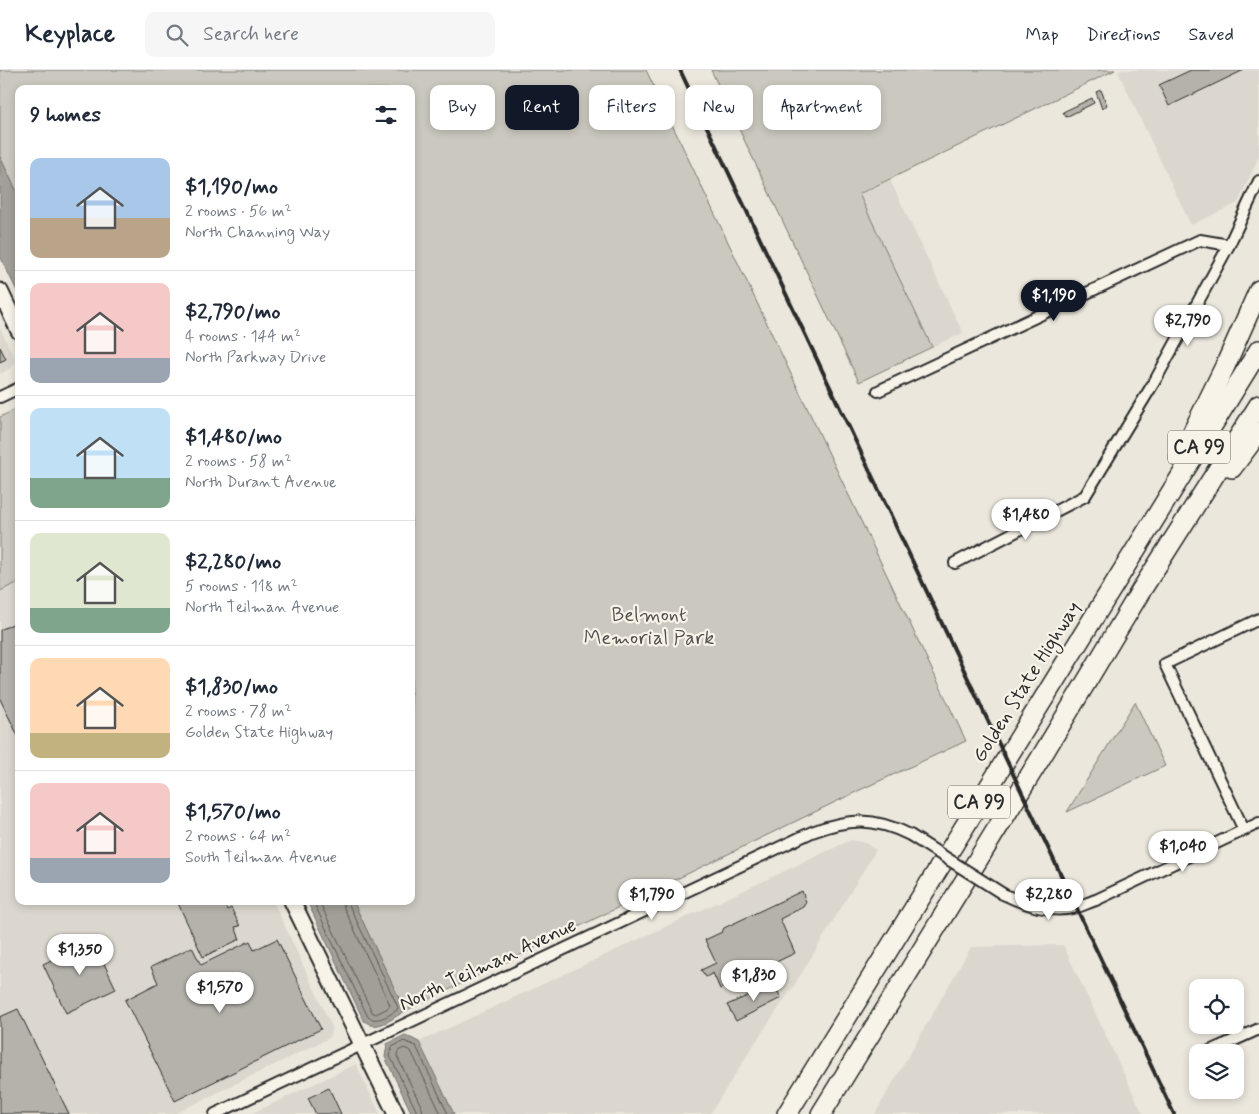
<!DOCTYPE html>
<meta charset="utf-8">
<style>
body{margin:0;font-family:Mynerve,sans-serif;background:#f6f6f7;color:#1f2937;height:100vh;display:flex;flex-direction:column;font-size:19px;white-space:nowrap}
*{box-sizing:border-box;margin:0}
p{font-size:16px;color:#747a83}
.icon{flex:none;width:28px;height:28px;fill:none;stroke:currentColor;stroke-width:2;stroke-linecap:round;stroke-linejoin:round}
.map{position:relative;flex:1;overflow:hidden}
.side{position:absolute;left:15px;top:15px;width:400px;height:820px;display:flex;flex-direction:column;background:#fff;border-radius:10px;box-shadow:0 2px 8px #0003}
.side>*{flex:none}
.banner{position:absolute;left:430px;top:15px;width:475px;height:45px;display:flex;gap:10px}
.tools{position:absolute;left:1189px;top:909px;display:grid;gap:10px}
.tools a{display:grid;place-items:center;width:55px;height:55px;border-radius:10px;background:#fff;box-shadow:0 2px 8px #0003;font-size:25px}
.price{position:absolute;translate:-50% -42px;padding:0 11px;border-radius:18px;background:#fff;color:#222;font-size:16px;line-height:32px;filter:drop-shadow(0 1px 2px #0008)}
.price::after{content:'';position:absolute;left:50%;top:30px;width:15px;height:11px;margin-left:-8px;background:inherit;clip-path:polygon(0 0,100% 0,50% 100%)}
.price.active{background:#111827;color:#fff}
ul{padding:0;list-style:none}
li{display:flex;align-items:center;gap:15px;height:125px;padding:0 15px}
li+li{border-top:1px solid #e0e1e3}
li span{display:grid;place-items:center;flex:none;width:140px;height:100px;border-radius:10px;color:#555}
li>.icon{margin-inline-start:auto}
span .icon{width:60px;height:60px;fill:#fffc;stroke-width:1}
li b{font-size:21px}
h2{display:flex;justify-content:space-between;align-items:center;height:60px;padding:0 15px;font-size:21px}
.chip{padding:0 18px;border-radius:10px;background:#fff;box-shadow:0 2px 8px #0003;font-size:18px;line-height:45px}
.chip.active{background:#111827;color:#fff}
header{display:flex;align-items:center;gap:30px;box-sizing:border-box;height:70px;padding:0 25px;background:#fff;border-bottom:1px solid #e0e1e3}
header strong{font-size:24px}
nav{display:flex;gap:28px;margin-inline-start:auto;font-size:18px}
.search{width:350px;height:45px;background:#f6f6f7;display:flex;align-items:center;gap:12px;box-sizing:border-box;padding:0 18px;border-radius:10px;color:#747a83;font-size:19px}
.map>svg:first-child{display:block}
.built{fill:#dbd7ce}
.green{fill:#cbc8bf;stroke:#7b7a75}
.water{fill:#a29f98;stroke:#72716c}
.lines{fill:none;stroke-linecap:round;stroke-linejoin:round}
.shore{stroke:#5b5957;stroke-width:1}
.building{fill:#b5b2ab;stroke:#2b2b2b}
.street-casing{stroke:#2b2b2b;stroke-width:14}
.secondary-casing{stroke:#2b2b2b;stroke-width:19}
.highway-casing{stroke:#2b2b2b;stroke-width:22}
.street{stroke:#f7f3e8;stroke-width:10}
.secondary{stroke:#f7f3e8;stroke-width:15}
.highway{stroke:#f7f3e8;stroke-width:19}
.rail{stroke:#2b2b2b;stroke-width:4}
.street-bridge-casing{stroke:#2b2b2b;stroke-width:14;stroke-linecap:butt}
.street-bridge{stroke:#f7f3e8;stroke-width:10}
.labels{text-anchor:middle;dominant-baseline:central;stroke-width:4.5;stroke-linejoin:round;paint-order:stroke}
.shield{fill:#f7f3e8;stroke:#686764;stroke-width:1}
.shield-label{font-size:19px;font-weight:bold;fill:#2b2b2b}
.park-label{font-size:20px;fill:#535250;stroke:#f7f3e8}
.street-label{font-size:20px;fill:#2b2b2b;stroke:#f7f3e8}
</style>
<header>
<strong>Keyplace</strong>
<div class="search"><svg class="icon" aria-label="search" viewBox="0 0 24 24"><circle cx="10" cy="10" r="6"/><path d="M15 15l6 6"/></svg>Search here</div>
<nav><a>Map</a><a>Directions</a><a>Saved</a></nav>
</header>
<div class="map">
<svg width="1259" height="1044" viewBox="0 0 1259 1044">
<rect width="100%" height="100%" fill="#ebe7dd"/>
<filter id="ink" filterUnits="userSpaceOnUse"><feTurbulence type="fractalNoise" baseFrequency=".02" numOctaves="2"/><feDisplacementMap in="SourceGraphic" scale="10" xChannelSelector="R" yChannelSelector="G"/><feConvolveMatrix kernelMatrix="1 2 1 2 8 2 1 2 1" color-interpolation-filters="sRGB"/></filter>
<g filter="url(#ink)">
<g class="built">
<path d="M 1122,0 L 1259,0 L 1259,86 L 1238,133 L 1191,155 L 1118,2 Z"/>
<path d="M 890,110 L 963,263 L 932,277 L 859,125 Z"/>
<path d="M 0,258 L 15,290 L 11,298 L 0,304 Z"/>
<path d="M 19,512 L 19,831 L 273,831 L 332,957 L 329,968 L 174,1044 L 0,1044 L 0,521 Z"/>
<path d="M 851,770 L 865,773 L 876,780 L 795,914 L 757,970 L 710,1044 L 454,1044 L 419,972 Z"/>
<path d="M 1063,875 L 1143,1044 L 875,1044 L 971,877 Z"/>
<path d="M 356,994 L 380,1044 L 251,1044 Z"/>
</g>
<g class="green">
<path d="M 0,0 L 646,0 L 966,671 L 860,720 L 405,941 L 353,831 L 411,831 L 411,19 L 19,19 L 19,126 L 0,87 Z"/>
<path d="M 711,0 L 1115,0 L 859,124 L 932,277 L 859,312 Z"/>
<path d="M 18,338 L 19,512 L 0,521 L 0,347 Z"/>
<path d="M 1135,632 L 1165,696 L 1067,742 Z"/>
</g>
<g class="water">
<path d="M 0,87 L 19,126 L 19,225 L 0,186 Z"/>
<path d="M 307,831 L 353,831 L 405,941 C 396,946 382,958 371,955 C 371,955 364,951 364,951 Z"/>
<path d="M 405,965 L 419,972 L 454,1044 L 412,1044 L 385,987 L 387,974 Z"/>
</g>
<g class="lines">
<g class="shore">
<path d="M 313,831 L 368,947 C 377,953 388,946 397,940 L 398,937 L 349,835 L 349,831"/>
<path d="M 319,831 L 372,942 L 376,944 L 388,938 L 390,935 L 344,838 L 343,831"/>
<path d="M 416,1044 L 416,1040 L 390,986 L 392,977 L 404,971 L 416,976 L 448,1044"/>
<path d="M 423,1044 L 422,1038 L 397,986 L 398,981 L 404,978 L 411,981 L 441,1044"/>
</g>
</g>
<g class="building">
<path d="M 1191,0 L 1244,0 L 1169,36 L 1159,15 Z"/>
<path d="M 1101,20 L 1107,35 L 1102,39 L 1096,22 Z"/>
<path d="M 1092,28 L 1094,33 L 1066,47 L 1063,42 Z"/>
<path d="M 0,277 L 6,289 L 0,292 Z"/>
<path d="M 19,551 L 19,668 L 0,629 L 0,560 Z"/>
<path d="M 802,821 L 806,832 L 803,837 L 780,849 L 795,883 L 720,919 L 713,903 L 706,907 L 701,900 L 716,893 L 705,870 L 722,862 L 724,858 Z"/>
<path d="M 177,831 L 223,831 L 227,840 L 231,838 L 240,856 L 235,857 L 240,869 L 203,887 Z"/>
<path d="M 277,869 L 321,959 L 175,1031 L 125,930 L 158,913 L 151,897 L 192,877 L 201,895 L 250,871 L 254,880 Z"/>
<path d="M 93,870 L 116,919 L 66,943 L 43,894 Z"/>
<path d="M 774,914 L 781,928 L 736,951 L 727,935 Z"/>
<path d="M 18,939 L 69,1044 L 0,1044 L 0,947 Z"/>
<path d="M 329,1018 L 341,1044 L 316,1044 L 308,1028 Z"/>
</g>
<g class="lines">
<g class="street-casing">
<g id="street">
<path d="M 878,321 L 1200,170 L 1229,175"/>
<path d="M 0,327 L 19,318"/>
<path d="M 955,493 L 1085,426 L 1156,309 L 1229,175 L 1259,111"/>
<path d="M 1244,760 L 1165,594 L 1259,549"/>
<path d="M 1003,824 C 1026,835 1052,844 1077,837 C 1083,835 1090,832 1096,830 L 1259,753"/>
<path d="M 1208,982 L 1259,959"/>
<path d="M 215,1044 L 812,762 C 849,748 874,747 910,765"/>
</g>
</g>
<g class="secondary-casing">
<g id="secondary">
<path d="M 0,221 L 19,261"/>
<path d="M 292,831 L 396,1044"/>
</g>
</g>
<g class="highway-casing">
<g id="highway">
<path d="M 1180,388 L 1226,294 L 1259,220"/>
<path d="M 1232,398 L 1259,362"/>
<path d="M 787,1044 L 1259,280"/>
<path d="M 821,1044 L 1040,689 L 1142,519 L 1259,335"/>
</g>
</g>
<use href="#street" class="street"/>
<use href="#secondary" class="secondary"/>
<use href="#highway" class="highway"/>
<path class="rail" d="M 680,0 L 1174,1044"/>
<g class="street-bridge-casing">
<path id="street-bridge" d="M 910,765 L 1003,824"/>
</g>
<use href="#street-bridge" class="street-bridge"/>
</g>
</g>
<g class="labels">
<g class="shield">
<rect x="1168" y="360.5" width="62" height="33" rx="4"/>
<rect x="948" y="715.5" width="62" height="33" rx="4"/>
</g>
<g class="shield-label">
<text x="1199" y="377">CA 99</text>
<text x="979" y="732">CA 99</text>
</g>
<g class="park-label">
<text x="649" y="545">Belmont<tspan x="649" dy="23">Memorial Park</tspan></text>
</g>
<g class="street-label">
<text transform="translate(1027 612) rotate(-58)">Golden State Highway</text>
<text transform="translate(488 895) rotate(-25)">North Teilman Avenue</text>
</g>
</g>
</svg>
<div class="tools">
<a><svg class="icon" aria-label="locate" viewBox="0 0 24 24"><circle cx="12" cy="12" r="6"/><path d="M12 2v4M12 18v4M2 12h4M18 12h4"/></svg></a>
<a><svg class="icon" aria-label="layers" viewBox="0 0 24 24"><path d="M12 4l9 5-9 5-9-5zM3 14l9 5 9-5"/></svg></a>
</div>
<b class="price active" style="left:1054px;top:252px">$1,190</b>
<b class="price" style="left:1188px;top:277px">$2,790</b>
<b class="price" style="left:1026px;top:471px">$1,480</b>
<b class="price" style="left:1183px;top:803px">$1,040</b>
<b class="price" style="left:652px;top:851px">$1,790</b>
<b class="price" style="left:1049px;top:851px">$2,280</b>
<b class="price" style="left:80px;top:906px">$1,350</b>
<b class="price" style="left:754px;top:932px">$1,830</b>
<b class="price" style="left:220px;top:944px">$1,570</b>
<div class="banner">
<a class="chip">Buy</a>
<a class="chip active">Rent</a>
<a class="chip">Filters</a>
<a class="chip">New</a>
<a class="chip">Apartment</a>
</div>
<section class="side">
<h2>9 homes<svg class="icon" aria-label="filters" viewBox="0 0 24 24"><path d="M4 7h16M4 17h16"/><circle cx="9" cy="7" r="2"/><circle cx="15" cy="17" r="2"/></svg></h2>
<ul>
<li><span style="background:linear-gradient(#a9c7e8 60%,#b9a48a 0)"><svg class="icon" aria-label="home" viewBox="0 0 24 24"><path d="M3 11l9-7 9 7M6 9v11h12V9"/></svg></span><div><b>$1,190/mo</b><p>2 rooms · 56 m²</p><p>North Channing Way</p></div></li>
<li><span style="background:linear-gradient(#f6c9c9 75%,#9aa5b1 0)"><svg class="icon" aria-label="home" viewBox="0 0 24 24"><path d="M3 11l9-7 9 7M6 9v11h12V9"/></svg></span><div><b>$2,790/mo</b><p>4 rooms · 144 m²</p><p>North Parkway Drive</p></div></li>
<li><span style="background:linear-gradient(#bfe0f5 70%,#7fa58c 0)"><svg class="icon" aria-label="home" viewBox="0 0 24 24"><path d="M3 11l9-7 9 7M6 9v11h12V9"/></svg></span><div><b>$1,480/mo</b><p>2 rooms · 58 m²</p><p>North Durant Avenue</p></div></li>
<li><span style="background:linear-gradient(#dfe7d0 75%,#7fa58c 0)"><svg class="icon" aria-label="home" viewBox="0 0 24 24"><path d="M3 11l9-7 9 7M6 9v11h12V9"/></svg></span><div><b>$2,280/mo</b><p>5 rooms · 118 m²</p><p>North Teilman Avenue</p></div></li>
<li><span style="background:linear-gradient(#ffd9b3 75%,#c2b280 0)"><svg class="icon" aria-label="home" viewBox="0 0 24 24"><path d="M3 11l9-7 9 7M6 9v11h12V9"/></svg></span><div><b>$1,830/mo</b><p>2 rooms · 78 m²</p><p>Golden State Highway</p></div></li>
<li><span style="background:linear-gradient(#f6c9c9 75%,#9aa5b1 0)"><svg class="icon" aria-label="home" viewBox="0 0 24 24"><path d="M3 11l9-7 9 7M6 9v11h12V9"/></svg></span><div><b>$1,570/mo</b><p>2 rooms · 64 m²</p><p>South Teilman Avenue</p></div></li>
</ul>
</section>
</div>
